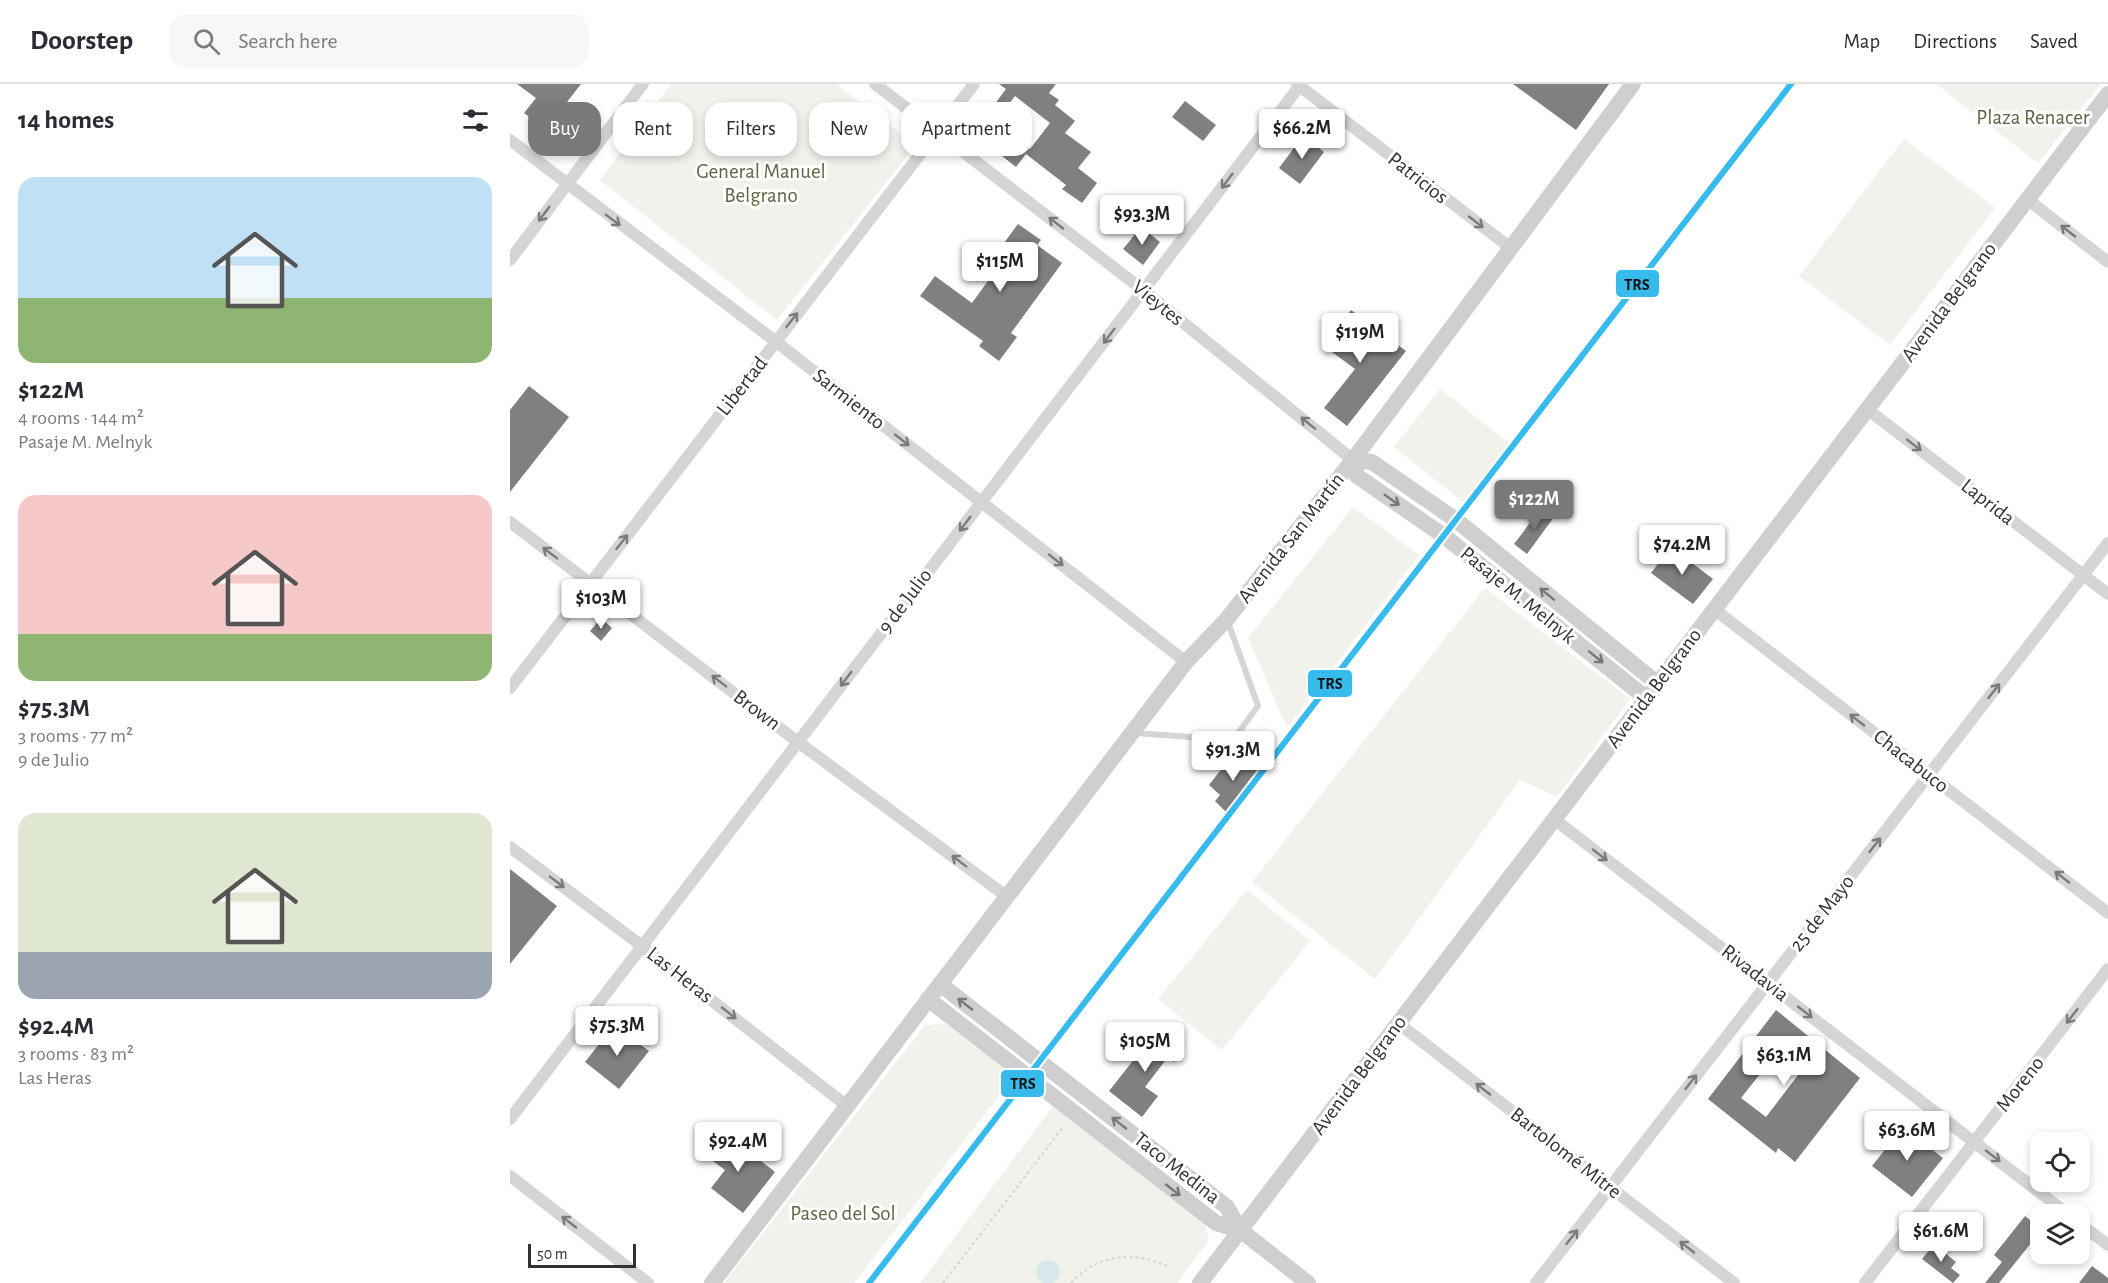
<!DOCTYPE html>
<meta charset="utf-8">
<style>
body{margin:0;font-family:"Alegreya Sans",sans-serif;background:#f7f7f7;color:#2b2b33;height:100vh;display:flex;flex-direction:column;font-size:22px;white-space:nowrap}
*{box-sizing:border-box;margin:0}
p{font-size:20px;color:#7c7c81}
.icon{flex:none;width:33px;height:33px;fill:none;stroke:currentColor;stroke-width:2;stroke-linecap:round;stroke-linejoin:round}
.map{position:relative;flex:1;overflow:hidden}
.panel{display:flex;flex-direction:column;background:#fff;width:510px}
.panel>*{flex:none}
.hud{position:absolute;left:18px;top:18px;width:570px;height:54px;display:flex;gap:12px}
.tools{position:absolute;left:1520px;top:1048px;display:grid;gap:12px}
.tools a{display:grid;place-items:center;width:60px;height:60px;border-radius:12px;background:#fff;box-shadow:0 3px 9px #0003;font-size:30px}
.scale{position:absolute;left:18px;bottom:15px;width:108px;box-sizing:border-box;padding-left:6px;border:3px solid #313131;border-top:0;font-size:16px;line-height:21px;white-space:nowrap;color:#313131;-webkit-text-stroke:4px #fff;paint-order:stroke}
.price{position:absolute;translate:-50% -51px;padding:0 14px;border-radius:6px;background:#fff;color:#222;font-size:20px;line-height:39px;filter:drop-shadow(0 2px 3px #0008)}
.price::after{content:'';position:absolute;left:50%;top:36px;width:18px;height:14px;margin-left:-9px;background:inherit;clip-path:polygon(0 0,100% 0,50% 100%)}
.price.selected{background:#797979;color:#fff}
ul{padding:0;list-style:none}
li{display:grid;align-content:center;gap:12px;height:318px;padding:0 18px}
li span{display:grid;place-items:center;height:186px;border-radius:18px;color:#555}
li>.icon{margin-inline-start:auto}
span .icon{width:108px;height:108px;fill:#fffc;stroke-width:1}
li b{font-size:26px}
h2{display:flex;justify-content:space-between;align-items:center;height:72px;padding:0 18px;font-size:26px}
.pill{padding:0 21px;border-radius:18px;background:#fff;box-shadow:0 3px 9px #0003;font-size:21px;line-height:54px}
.pill.selected{background:#797979;color:#fff}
header{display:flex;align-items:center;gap:36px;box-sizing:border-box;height:84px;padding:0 30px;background:#fff;border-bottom:2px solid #e1e1e2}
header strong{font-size:28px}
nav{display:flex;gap:33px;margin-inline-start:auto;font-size:21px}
.search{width:420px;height:54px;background:#f7f7f7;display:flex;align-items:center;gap:15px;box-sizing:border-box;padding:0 21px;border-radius:18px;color:#7c7c81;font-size:22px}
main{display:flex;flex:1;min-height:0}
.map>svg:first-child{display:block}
.green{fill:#f0f2eb}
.water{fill:#d8e9eb}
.building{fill:#808080;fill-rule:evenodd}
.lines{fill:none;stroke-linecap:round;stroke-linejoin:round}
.path{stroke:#d4d4d4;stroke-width:2;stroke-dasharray:3 3;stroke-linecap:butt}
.lane{stroke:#d5d5d5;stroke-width:6}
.street{stroke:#d5d5d5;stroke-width:12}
.secondary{stroke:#cfcfcf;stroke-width:16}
.rail-1-casing{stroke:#fff;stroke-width:10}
.rail-1{stroke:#37bbed;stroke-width:6}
.oneway{stroke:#7b7b7b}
.oneway2{stroke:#787878}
.labels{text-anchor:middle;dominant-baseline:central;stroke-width:6;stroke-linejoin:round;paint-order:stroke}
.park-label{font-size:21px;fill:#5d6843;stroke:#fff}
.street-label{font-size:21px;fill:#313131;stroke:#fff}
.line-badge{stroke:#fff;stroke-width:2}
.pale-badge-label{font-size:16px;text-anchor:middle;font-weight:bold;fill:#111}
</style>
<header>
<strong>Doorstep</strong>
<div class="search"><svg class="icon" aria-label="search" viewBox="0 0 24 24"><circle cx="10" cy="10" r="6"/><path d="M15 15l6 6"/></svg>Search here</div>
<nav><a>Map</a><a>Directions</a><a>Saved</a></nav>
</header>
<main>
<section class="panel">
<h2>14 homes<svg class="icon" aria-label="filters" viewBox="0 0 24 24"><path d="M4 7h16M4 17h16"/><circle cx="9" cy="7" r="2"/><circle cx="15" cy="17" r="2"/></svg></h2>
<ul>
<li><span style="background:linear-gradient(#bfe0f5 65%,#8fb573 0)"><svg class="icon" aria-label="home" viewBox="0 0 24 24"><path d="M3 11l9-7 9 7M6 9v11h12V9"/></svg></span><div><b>$122M</b><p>4 rooms · 144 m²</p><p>Pasaje M. Melnyk</p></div></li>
<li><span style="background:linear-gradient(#f6c9c9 75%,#8fb573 0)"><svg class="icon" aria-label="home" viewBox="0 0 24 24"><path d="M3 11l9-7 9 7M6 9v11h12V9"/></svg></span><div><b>$75.3M</b><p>3 rooms · 77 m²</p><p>9 de Julio</p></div></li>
<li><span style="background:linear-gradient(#dfe7d0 75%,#9aa5b1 0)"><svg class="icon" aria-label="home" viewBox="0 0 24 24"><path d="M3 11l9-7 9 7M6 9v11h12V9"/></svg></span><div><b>$92.4M</b><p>3 rooms · 83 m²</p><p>Las Heras</p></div></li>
</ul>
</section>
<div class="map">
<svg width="1598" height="1199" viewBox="0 0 1598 1199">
<rect width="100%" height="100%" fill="#fff"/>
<g class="green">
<path d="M 161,0 L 326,0 L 406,61 L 267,236 L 90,96 Z"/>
<path d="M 1426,0 L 1591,0 L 1528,79 Z"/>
<path d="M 1394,55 L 1485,124 L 1380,261 L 1289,192 Z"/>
<path d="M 930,305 L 1000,360 L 953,418 L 884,363 Z"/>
<path d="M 843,423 L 909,471 L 777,644 L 738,554 Z"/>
<path d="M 975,504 L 1120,615 L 1047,713 L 1010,696 L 865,895 L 742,798 Z"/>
<path d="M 737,806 L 800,857 L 712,966 L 648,915 Z"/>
<path d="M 436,940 L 504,992 L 344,1199 L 214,1199 L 415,941 Z"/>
<path d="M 544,1021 L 694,1138 L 699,1156 L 667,1199 L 410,1199 Z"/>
</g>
<circle class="water" cx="538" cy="1188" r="12"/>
<g class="building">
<path d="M 7,0 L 71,0 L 36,45 L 14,29 L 26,14 Z"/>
<path d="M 489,0 L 546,0 L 539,9 L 549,16 L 545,21 L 565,37 L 555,49 L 581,68 L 568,84 L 587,99 L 572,119 L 552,105 L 556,101 L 516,70 L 506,83 L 483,65 L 487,59 L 467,44 L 496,5 ZM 505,12 L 540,39 L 520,65 L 488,41 L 490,39 L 486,36 Z"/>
<path d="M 1003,0 L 1099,0 L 1066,46 Z"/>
<path d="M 675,17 L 706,41 L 693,57 L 662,33 Z"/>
<path d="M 793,52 L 814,68 L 790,100 L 769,84 Z"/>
<path d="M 508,140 L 531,156 L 527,161 L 552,179 L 501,249 L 507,253 L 489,277 L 469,262 L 473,257 L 410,212 L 425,192 L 462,219 L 498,169 L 491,163 Z"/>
<path d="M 631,143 L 650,158 L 633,181 L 613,165 Z"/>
<path d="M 841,226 L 896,267 L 837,342 L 814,324 L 845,285 L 814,262 Z"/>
<path d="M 19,302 L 59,333 L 0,408 L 0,326 Z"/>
<path d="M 1032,423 L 1044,433 L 1017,470 L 1004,460 Z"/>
<path d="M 1161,463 L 1203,495 L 1183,520 L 1141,489 Z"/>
<path d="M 91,534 L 102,544 L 91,557 L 80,547 Z"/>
<path d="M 720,674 L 730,681 L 737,675 L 749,687 L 716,728 L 705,717 L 710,711 L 699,701 Z"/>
<path d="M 0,785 L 47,822 L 0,880 Z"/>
<path d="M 1266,926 L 1350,994 L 1285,1078 L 1268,1064 L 1266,1069 L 1198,1015 ZM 1274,960 L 1298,978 L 1256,1033 L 1231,1014 Z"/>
<path d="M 104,941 L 139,967 L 109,1005 L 75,978 Z"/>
<path d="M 648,945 L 674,965 L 664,978 L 658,973 L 635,1003 L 648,1012 L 632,1033 L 599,1007 Z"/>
<path d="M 1393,1043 L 1433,1074 L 1402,1113 L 1362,1082 Z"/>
<path d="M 214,1048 L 265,1088 L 233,1129 L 201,1104 L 215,1086 L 196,1072 Z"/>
<path d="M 1515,1132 L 1530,1144 L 1530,1148 L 1489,1199 L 1475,1199 L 1492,1178 L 1484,1171 Z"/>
<path d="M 1424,1160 L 1446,1178 L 1441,1184 L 1450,1191 L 1443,1199 L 1412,1175 Z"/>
<path d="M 1582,1182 L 1598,1194 L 1598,1199 L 1569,1199 Z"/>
</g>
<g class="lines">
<g class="path">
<path d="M 433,1199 L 554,1042"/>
<path d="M 561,1199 C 587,1170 625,1166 659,1183"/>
</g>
<path class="lane" d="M 625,649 L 723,656 L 748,622 L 718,538"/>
<g class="street">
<path d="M 365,0 L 633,206 L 843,376"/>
<path d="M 787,0 L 1002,165"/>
<path d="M 0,56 L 260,253 L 676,578"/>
<path d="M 1517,115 L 1598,178"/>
<path d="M 0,176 L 133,0"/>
<path d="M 1357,325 L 1598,510"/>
<path d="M 0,438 L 288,658 L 496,812"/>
<path d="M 1204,525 L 1598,829"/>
<path d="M 0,604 L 464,0"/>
<path d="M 1044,735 L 1559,1131"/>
<path d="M 0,763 L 132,862 L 337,1022"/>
<path d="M 888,939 L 1224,1199"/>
<path d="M 0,1035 L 791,0"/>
<path d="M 0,1092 L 138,1199"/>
<path d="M 1569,1139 L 1598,1161"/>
<path d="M 1026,1199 L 1598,459"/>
<path d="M 1355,1199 L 1598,885"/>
</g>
<g class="secondary">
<path d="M 1136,614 L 934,452 L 847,392 L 843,376 L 862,378 L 946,436 L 1148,600"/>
<path d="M 430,900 L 717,1123 L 730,1146"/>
<path d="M 418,915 L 706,1139 L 730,1146 L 798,1199"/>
<path d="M 202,1199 L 676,578 L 717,535 L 843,376 L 1123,0"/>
<path d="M 690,1199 L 1598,10"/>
</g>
<g class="rail-1-casing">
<path id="rail-1" d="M 359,1199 L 1281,0"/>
</g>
<use href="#rail-1" class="rail-1"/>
</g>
<defs><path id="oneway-shaft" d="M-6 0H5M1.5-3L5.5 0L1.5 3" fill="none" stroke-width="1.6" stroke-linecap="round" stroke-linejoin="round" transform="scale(1.5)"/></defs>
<g class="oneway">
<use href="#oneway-shaft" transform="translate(717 97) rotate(127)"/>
<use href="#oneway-shaft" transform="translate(34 130) rotate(127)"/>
<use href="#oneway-shaft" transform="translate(103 136) rotate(37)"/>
<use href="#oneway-shaft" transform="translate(966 138) rotate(38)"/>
<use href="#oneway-shaft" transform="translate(546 139) rotate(-142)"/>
<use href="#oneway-shaft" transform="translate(1558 147) rotate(-142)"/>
<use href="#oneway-shaft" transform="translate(282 236) rotate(-52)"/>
<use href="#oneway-shaft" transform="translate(599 252) rotate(127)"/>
<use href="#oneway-shaft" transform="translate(798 339) rotate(-141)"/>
<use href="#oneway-shaft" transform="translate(392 356) rotate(38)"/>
<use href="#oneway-shaft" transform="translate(1404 361) rotate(38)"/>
<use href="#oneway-shaft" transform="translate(455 440) rotate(127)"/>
<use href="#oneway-shaft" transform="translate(112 458) rotate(-52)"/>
<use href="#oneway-shaft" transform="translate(40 469) rotate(-143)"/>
<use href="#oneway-shaft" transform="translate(546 476) rotate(38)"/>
<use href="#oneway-shaft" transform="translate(336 595) rotate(127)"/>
<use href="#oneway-shaft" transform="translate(209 597) rotate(-143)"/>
<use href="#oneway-shaft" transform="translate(1484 607) rotate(-52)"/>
<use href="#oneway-shaft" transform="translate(1347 636) rotate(-142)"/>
<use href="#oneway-shaft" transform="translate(1365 761) rotate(-52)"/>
<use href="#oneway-shaft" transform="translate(1090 771) rotate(38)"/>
<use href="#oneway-shaft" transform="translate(449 777) rotate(-143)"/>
<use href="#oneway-shaft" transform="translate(1552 793) rotate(-142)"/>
<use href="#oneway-shaft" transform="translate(47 798) rotate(37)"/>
<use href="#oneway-shaft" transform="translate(1295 928) rotate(38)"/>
<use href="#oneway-shaft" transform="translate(219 929) rotate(38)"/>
<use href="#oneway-shaft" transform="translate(1562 932) rotate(128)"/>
<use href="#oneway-shaft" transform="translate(1181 998) rotate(-52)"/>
<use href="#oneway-shaft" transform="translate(973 1005) rotate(-142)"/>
<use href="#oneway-shaft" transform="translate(1483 1072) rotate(38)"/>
<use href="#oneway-shaft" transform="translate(59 1138) rotate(-142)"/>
<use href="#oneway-shaft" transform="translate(1062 1153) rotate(-52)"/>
<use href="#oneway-shaft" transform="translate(1177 1163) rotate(-142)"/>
</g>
<g class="oneway2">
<use href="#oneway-shaft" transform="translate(882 416) rotate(35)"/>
<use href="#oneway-shaft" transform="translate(1037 510) rotate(-141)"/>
<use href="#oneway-shaft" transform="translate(1086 573) rotate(39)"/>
<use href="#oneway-shaft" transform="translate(455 920) rotate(-142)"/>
<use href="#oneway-shaft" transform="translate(609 1039) rotate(-142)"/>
<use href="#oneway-shaft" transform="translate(663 1106) rotate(38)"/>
</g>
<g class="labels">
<g class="park-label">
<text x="1523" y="33">Plaza Renacer</text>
<text x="251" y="87">General Manuel<tspan x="251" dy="24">Belgrano</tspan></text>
<text x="333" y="1129">Paseo del Sol</text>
</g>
<g class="street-label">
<text transform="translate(908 94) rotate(38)">Patricios</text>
<text transform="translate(1439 218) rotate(-53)">Avenida Belgrano</text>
<text transform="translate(648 219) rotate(39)">Vieytes</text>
<text transform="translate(232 302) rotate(-52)">Libertad</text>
<text transform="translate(339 315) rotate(38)">Sarmiento</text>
<text transform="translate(1478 418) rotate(38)">Laprida</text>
<text transform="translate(781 454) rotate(-52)">Avenida San Martín</text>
<text transform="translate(1008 511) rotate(39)">Pasaje M. Melnyk</text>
<text transform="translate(395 517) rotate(-53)">9 de Julio</text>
<text transform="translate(1144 604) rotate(-53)">Avenida Belgrano</text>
<text transform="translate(247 626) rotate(37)">Brown</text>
<text transform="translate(1401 677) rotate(38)">Chacabuco</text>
<text transform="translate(1312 829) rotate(-52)">25 de Mayo</text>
<text transform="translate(1245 889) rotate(38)">Rivadavia</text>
<text transform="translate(170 891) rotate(38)">Las Heras</text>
<text transform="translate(849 991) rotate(-53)">Avenida Belgrano</text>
<text transform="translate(1510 1000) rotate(-52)">Moreno</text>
<text transform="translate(1056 1069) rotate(38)">Bartolomé Mitre</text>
<text transform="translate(667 1084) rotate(38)">Taco Medina</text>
</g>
</g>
<g class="line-badge">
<rect x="1105" y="185" width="45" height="29" rx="6" fill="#37bbed"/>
<rect x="797" y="585" width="46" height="29" rx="6" fill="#37bbed"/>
<rect x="490" y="985" width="45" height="29" rx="6" fill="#37bbed"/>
</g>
<g class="pale-badge-label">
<text x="1127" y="206">TRS</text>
<text x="820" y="605">TRS</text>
<text x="513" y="1005">TRS</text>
</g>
</svg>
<div class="tools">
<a><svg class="icon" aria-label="locate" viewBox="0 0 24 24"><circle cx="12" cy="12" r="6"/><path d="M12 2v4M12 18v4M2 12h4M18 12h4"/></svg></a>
<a><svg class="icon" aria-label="layers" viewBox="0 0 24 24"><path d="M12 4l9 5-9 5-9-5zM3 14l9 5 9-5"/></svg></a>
</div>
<div class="scale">50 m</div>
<b class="price" style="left:792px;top:76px">$66.2M</b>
<b class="price" style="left:632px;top:162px">$93.3M</b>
<b class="price" style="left:490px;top:209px">$115M</b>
<b class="price" style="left:850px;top:280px">$119M</b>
<b class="price selected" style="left:1024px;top:447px">$122M</b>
<b class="price" style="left:1172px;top:492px">$74.2M</b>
<b class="price" style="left:91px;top:546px">$103M</b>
<b class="price" style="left:723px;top:698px">$91.3M</b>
<b class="price" style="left:107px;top:973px">$75.3M</b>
<b class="price" style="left:635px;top:989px">$105M</b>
<b class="price" style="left:1274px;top:1003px">$63.1M</b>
<b class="price" style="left:1397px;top:1078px">$63.6M</b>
<b class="price" style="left:228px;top:1089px">$92.4M</b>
<b class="price" style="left:1431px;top:1179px">$61.6M</b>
<div class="hud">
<a class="pill selected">Buy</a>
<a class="pill">Rent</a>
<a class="pill">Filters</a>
<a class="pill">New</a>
<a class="pill">Apartment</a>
</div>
</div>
</main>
